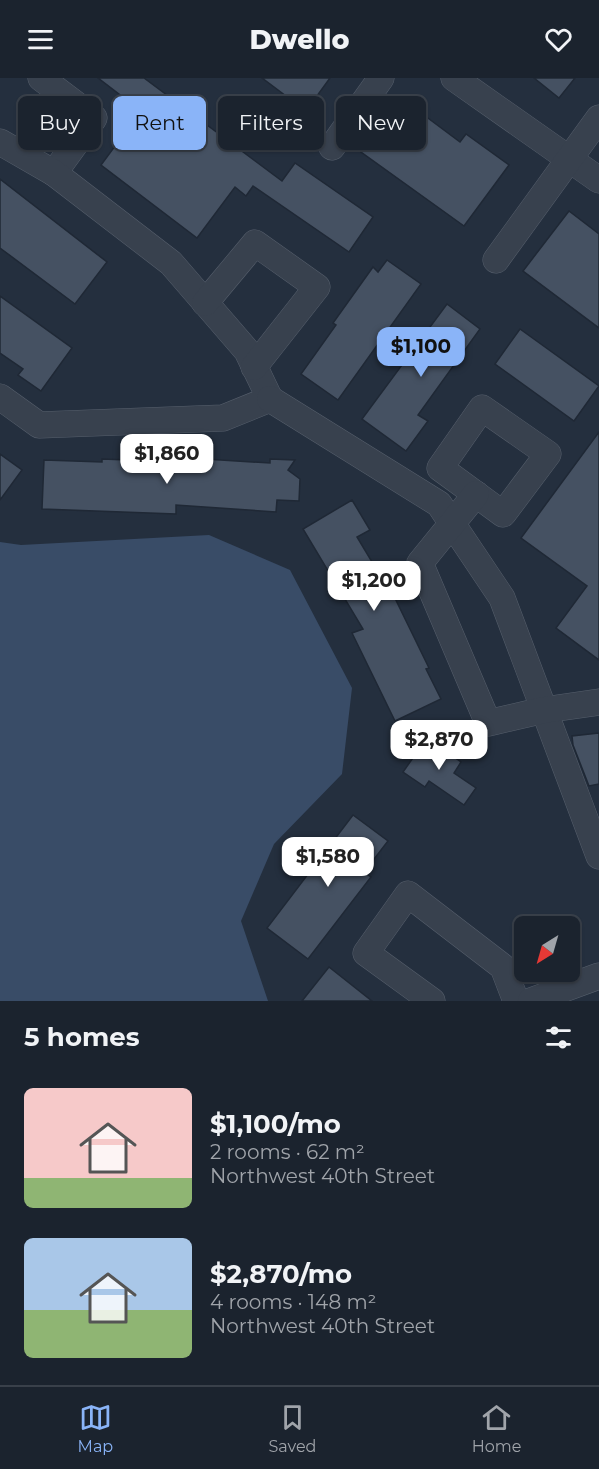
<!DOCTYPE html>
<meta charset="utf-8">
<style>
body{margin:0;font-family:Montserrat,sans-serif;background:#242b36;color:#f1f3f6;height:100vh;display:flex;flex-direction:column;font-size:22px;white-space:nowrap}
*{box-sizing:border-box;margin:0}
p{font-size:20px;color:#a0a4aa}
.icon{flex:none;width:33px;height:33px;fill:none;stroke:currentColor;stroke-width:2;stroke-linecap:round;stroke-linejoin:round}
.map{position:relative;height:923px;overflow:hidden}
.panel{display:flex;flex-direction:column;background:#1b232e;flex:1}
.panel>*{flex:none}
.guide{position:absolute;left:18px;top:18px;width:564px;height:54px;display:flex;gap:12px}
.needle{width:39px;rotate:217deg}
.fabs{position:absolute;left:514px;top:838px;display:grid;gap:12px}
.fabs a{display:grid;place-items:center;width:66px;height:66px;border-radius:9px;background:#1b232e;box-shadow:0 2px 4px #0004,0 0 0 2px #39404a;font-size:30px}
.price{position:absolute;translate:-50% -51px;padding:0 14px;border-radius:12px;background:#fff;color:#222;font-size:20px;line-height:39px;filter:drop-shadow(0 2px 3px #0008)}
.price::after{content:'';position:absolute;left:50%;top:36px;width:18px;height:14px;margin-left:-9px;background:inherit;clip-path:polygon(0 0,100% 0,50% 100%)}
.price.on{background:#8ab4f8;color:#111}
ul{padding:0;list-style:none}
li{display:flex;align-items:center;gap:18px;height:150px;padding:0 24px}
li span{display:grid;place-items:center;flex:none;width:168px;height:120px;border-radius:9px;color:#555}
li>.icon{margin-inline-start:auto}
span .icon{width:72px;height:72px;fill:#fffc;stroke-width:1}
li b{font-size:26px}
h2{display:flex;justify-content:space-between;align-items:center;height:72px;padding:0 24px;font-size:26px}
.pill{padding:0 21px;border-radius:9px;background:#1b232e;box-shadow:0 2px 4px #0004,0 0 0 2px #39404a;font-size:21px;line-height:54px}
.pill.on{background:#8ab4f8;color:#111}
header{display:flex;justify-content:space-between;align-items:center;height:78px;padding:0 24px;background:#1b232e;font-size:27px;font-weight:800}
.tabs{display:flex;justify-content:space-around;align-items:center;height:84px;border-top:2px solid #39404a;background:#1b232e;font-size:16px;color:#a0a4aa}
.tabs a{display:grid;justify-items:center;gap:3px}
.tabs .on{color:#8ab4f8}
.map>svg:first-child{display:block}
.water{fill:#394c67}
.building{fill:#455162;stroke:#1f2835;stroke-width:1.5}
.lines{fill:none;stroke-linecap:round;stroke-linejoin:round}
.minor-casing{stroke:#565f6c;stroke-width:27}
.minor{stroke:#38414e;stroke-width:26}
</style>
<header><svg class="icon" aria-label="menu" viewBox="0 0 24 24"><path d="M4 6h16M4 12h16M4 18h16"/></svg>Dwello<svg class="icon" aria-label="heart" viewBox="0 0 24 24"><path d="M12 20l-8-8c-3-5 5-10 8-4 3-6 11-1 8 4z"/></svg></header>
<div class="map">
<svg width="599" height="923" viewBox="0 0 599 923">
<rect width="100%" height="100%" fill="#242f3e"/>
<path class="water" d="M 209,457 L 290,492 L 352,610 L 342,696 L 274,766 L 241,843 L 268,923 L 0,923 L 0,464 L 21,467 Z"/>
<g class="building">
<path d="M 98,0 L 144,0 L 282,103 L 295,85 L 373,139 L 349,174 L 253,108 L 246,118 L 235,109 L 197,160 L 101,87 L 141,33 Z"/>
<path d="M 262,0 L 330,0 L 306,33 Z"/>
<path d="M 534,0 L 575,0 L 559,20 Z"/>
<path d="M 401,20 L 460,64 L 466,56 L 509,87 L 464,148 L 361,74 Z"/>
<path d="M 0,101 L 107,184 L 75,226 L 0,170 Z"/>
<path d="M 569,133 L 599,156 L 599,250 L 523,193 Z"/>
<path d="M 387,182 L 421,206 L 338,322 L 301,296 L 336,247 L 333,245 L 373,189 L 378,194 Z"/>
<path d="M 0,218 L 72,270 L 41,313 L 18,297 L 23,291 L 0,275 Z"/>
<path d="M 447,226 L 480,251 L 418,337 L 428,343 L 406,373 L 362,341 Z"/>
<path d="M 520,251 L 599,308 L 574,343 L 495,286 Z"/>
<path d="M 599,354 L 599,582 L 556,550 L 587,508 L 521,460 Z"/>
<path d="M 0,376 L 22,392 L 0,422 Z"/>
<path d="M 102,381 L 205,385 L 205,381 L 270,385 L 270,381 L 295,382 L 288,392 L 300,401 L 299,423 L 277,422 L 276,434 L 176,427 L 176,436 L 42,431 L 44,382 L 102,384 Z"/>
<path d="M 352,422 L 370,452 L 357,459 L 378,494 L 386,489 L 397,508 L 391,512 L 429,590 L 426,591 L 441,621 L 395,643 L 352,555 L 363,551 L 303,451 Z"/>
<path d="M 599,655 L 599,706 L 589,708 L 573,667 L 572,658 Z"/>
<path d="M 427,660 L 461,684 L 454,695 L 476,710 L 464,727 L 429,703 L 425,709 L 403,694 Z"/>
<path d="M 353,737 L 388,763 L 364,794 L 371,799 L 308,881 L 267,850 Z"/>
<path d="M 329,889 L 372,923 L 302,923 Z"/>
</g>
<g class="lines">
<g class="minor-casing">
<g id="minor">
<path d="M 41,0 L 94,40 L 54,95"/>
<path d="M 454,0 L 599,102"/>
<path d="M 0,64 L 54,95 L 171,185 L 247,273 L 270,321 L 223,340 L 39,347 L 0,319"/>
<path d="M 332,69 L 381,0"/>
<path d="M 496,182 L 599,40"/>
<path d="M 205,225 L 255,165 L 317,209 L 254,289"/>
<path d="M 270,321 L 439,426 L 502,520 L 599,778"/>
<path d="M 482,330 L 548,376 L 503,436 L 440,390 Z"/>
<path d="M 476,416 L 420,485 L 488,645 L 544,632 L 599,624"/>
<path d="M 432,923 L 366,875 L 408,816 L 503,889 L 516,923"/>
<path d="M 531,923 L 599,898"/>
</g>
</g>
<use href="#minor" class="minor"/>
</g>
</svg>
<div class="fabs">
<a><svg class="needle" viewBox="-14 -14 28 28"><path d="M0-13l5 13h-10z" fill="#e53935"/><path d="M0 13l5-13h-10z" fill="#a0a4aa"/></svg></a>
</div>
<b class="price on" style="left:421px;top:300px">$1,100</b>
<b class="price" style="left:167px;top:407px">$1,860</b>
<b class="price" style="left:374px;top:534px">$1,200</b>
<b class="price" style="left:439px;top:693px">$2,870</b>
<b class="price" style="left:328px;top:810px">$1,580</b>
<div class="guide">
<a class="pill">Buy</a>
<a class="pill on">Rent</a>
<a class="pill">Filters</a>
<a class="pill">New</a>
</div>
</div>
<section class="panel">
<h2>5 homes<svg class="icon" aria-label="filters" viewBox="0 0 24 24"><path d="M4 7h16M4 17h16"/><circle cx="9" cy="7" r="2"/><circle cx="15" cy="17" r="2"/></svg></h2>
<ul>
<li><span style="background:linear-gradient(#f6c9c9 75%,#8fb573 0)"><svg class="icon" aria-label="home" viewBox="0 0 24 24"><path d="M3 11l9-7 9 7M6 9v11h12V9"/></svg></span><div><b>$1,100/mo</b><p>2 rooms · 62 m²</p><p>Northwest 40th Street</p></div></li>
<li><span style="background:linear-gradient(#a9c7e8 60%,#8fb573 0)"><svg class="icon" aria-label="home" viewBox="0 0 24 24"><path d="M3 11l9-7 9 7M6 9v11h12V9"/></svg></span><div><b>$2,870/mo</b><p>4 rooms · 148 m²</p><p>Northwest 40th Street</p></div></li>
</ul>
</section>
<nav class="tabs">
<a class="on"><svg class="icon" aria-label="map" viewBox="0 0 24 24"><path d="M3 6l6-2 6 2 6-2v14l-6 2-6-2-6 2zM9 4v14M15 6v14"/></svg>Map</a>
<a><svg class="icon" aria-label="saved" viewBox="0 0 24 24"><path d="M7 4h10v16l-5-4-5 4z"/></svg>Saved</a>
<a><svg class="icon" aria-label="home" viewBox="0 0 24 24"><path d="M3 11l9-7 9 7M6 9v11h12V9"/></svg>Home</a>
</nav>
